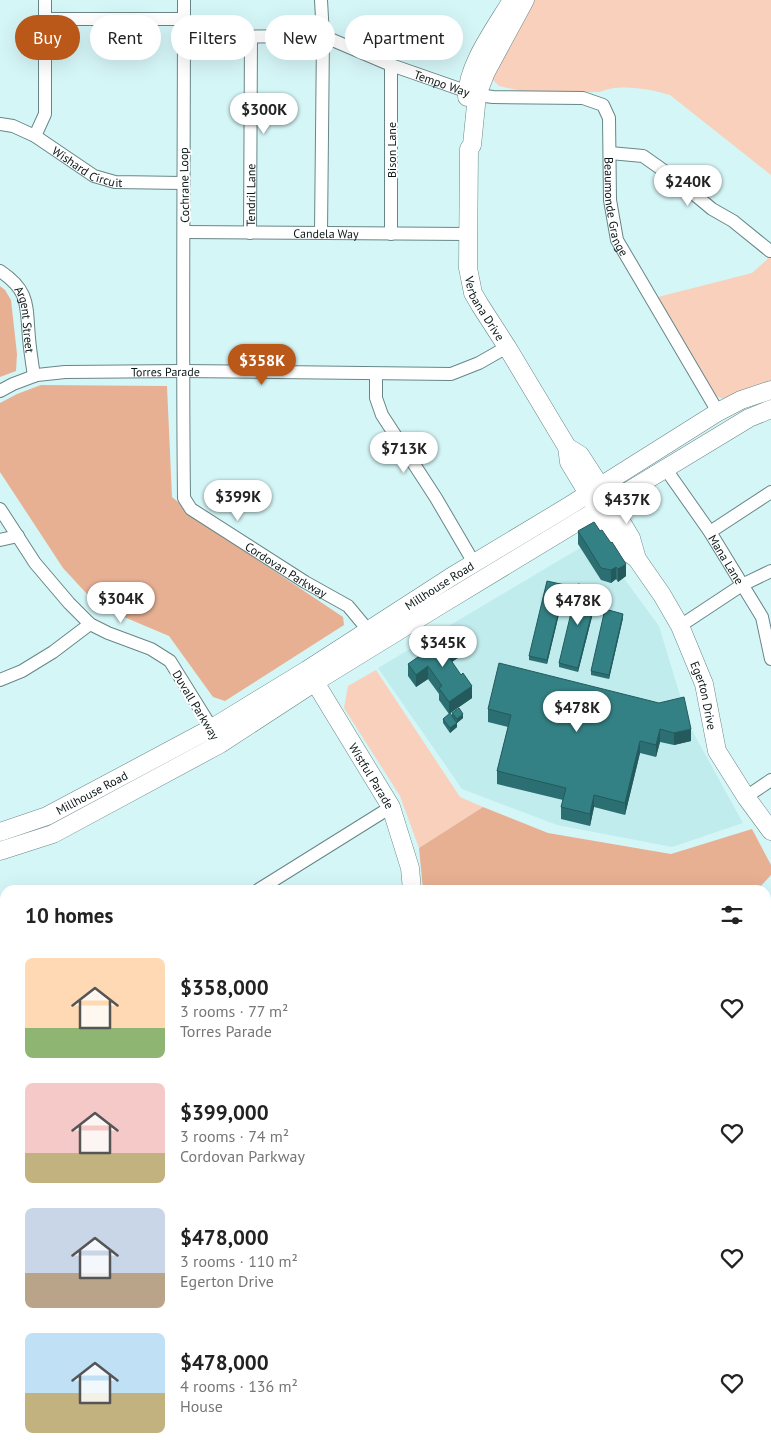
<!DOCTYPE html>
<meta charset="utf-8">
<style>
body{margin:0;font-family:"PT Sans",sans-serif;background:#f6f6f6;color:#222;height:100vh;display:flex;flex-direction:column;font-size:19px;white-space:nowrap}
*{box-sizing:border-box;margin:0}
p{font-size:16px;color:#767676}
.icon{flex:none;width:28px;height:28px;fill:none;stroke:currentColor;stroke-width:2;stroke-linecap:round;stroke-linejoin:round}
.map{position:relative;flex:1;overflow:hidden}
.sheet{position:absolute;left:0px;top:885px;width:771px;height:571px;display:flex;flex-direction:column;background:#fff;border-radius:15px 15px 0 0;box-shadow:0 5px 20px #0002}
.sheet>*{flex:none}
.guide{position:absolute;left:15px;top:15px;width:500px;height:45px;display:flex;gap:10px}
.price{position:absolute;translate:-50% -42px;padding:0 11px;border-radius:18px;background:#fff;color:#222;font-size:16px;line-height:32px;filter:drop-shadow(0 1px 2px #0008)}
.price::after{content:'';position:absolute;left:50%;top:30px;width:15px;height:11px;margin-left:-8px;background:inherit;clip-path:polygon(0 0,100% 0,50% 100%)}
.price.on{background:#ba5819;color:#fff}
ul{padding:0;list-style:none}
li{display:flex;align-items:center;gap:15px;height:125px;padding:0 25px}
li span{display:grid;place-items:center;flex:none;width:140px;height:100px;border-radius:8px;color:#555}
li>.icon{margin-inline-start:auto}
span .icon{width:60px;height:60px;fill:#fffc;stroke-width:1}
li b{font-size:21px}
h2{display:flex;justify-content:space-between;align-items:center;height:60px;padding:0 25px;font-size:21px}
.pill{padding:0 18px;border-radius:22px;background:#fff;box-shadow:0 5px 20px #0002;font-size:18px;line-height:45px}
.pill.on{background:#ba5819;color:#fff}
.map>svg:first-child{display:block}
.built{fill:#c1ecee}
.green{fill:#f8d0bb}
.forest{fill:#e7b093}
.water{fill:#c28d72}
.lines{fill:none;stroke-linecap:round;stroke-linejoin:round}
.street-casing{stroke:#688687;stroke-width:14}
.secondary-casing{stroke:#688687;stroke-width:19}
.street{stroke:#fff;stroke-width:12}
.secondary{stroke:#fff;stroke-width:18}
.wall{fill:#2c6f72}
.shaded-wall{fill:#245a5c}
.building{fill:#338184;stroke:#245a5c}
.labels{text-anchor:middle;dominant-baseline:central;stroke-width:4;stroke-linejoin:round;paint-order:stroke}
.street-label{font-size:12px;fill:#0a1616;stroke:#fff}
</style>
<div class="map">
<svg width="771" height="1456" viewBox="0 0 771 1456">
<rect width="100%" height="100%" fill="#d5f6f7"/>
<path class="built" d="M 595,539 L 659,626 L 689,725 L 743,823 L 672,847 L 557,825 L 462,789 L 378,668 Z"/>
<g class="green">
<path d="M 529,0 L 771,0 L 771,175 L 670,95 C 651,89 618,83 600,92 L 521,91 L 499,86 L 492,79 Z"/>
<path d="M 771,256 L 771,384 L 727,400 L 718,397 L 711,390 L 658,297 L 752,273 Z"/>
<path d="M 376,670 L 460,797 L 483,807 L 419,848 L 400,796 L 344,708 L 348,686 Z"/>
<path d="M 5,1329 L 5,1451 L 181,1451 L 178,1456 L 0,1456 L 0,1330 Z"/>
</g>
<g class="forest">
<path d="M 0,286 L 5,290 L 11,300 L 17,354 L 16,371 L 0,377 Z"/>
<path d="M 41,385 L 167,386 L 172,497 L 207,526 L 343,617 L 344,625 L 225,701 L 213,697 L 169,636 L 98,606 L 63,568 L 0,472 L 0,403 L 17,394 Z"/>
<path d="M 483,807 L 548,833 L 671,854 L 752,829 L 771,865 L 771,875 L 757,890 L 423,890 L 419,848 Z"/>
<path d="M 432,1451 L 613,1451 L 611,1456 L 432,1456 Z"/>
</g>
<path class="water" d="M 5,1354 L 5,1451 L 121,1451 L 121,1456 L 0,1456 L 0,1355 Z"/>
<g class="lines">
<g class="street-casing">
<g id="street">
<path id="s1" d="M 184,0 C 184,166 182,332 184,498 L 191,509 L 305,582 L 348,606 L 368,630"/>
<path d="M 45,19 L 184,19"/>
<path id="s2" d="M 183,37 L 323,36 L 391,65 L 477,95 L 493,97 L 583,98 L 603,105 L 609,118 L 610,200 L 617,240 L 718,412"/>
<path id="s3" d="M 0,124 L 13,126 L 35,136 L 94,176 L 115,182 L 183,183"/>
<path d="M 35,136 L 45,114 L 45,0"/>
<path d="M 610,153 L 643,156 L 677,180 L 712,209 L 733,221 L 770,251"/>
<path id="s4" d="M 184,232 L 468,234"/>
<path d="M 321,232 L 323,36 L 321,0"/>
<path id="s5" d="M 250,233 L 251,37"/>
<path d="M 391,234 L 391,65"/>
<path id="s6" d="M 0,271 C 30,291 26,305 29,338 C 30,350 32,363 34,376"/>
<path d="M 376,374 L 376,398 L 382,415 L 436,498 L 474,563"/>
<path id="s7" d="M 0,391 L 13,384 L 37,375 L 65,372 L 183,371 L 451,374 L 479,363 L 507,347"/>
<path id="s8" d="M 665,468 L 710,532 L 762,617 L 771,659"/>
<path d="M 0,509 L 35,563 L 69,603 L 90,624 L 108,633 L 151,649 L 170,661 L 216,735"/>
<path d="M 710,532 L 771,492"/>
<path d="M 0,540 L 18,536"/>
<path d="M 680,626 L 742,585 L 771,571"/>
<path d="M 0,680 L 22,671 L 53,652 L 90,624"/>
<path d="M 746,797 L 771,780"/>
<path d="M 258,890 L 391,807"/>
<path d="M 766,976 L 771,968"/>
<path d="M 766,1049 L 771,1049"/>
<path d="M 766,1118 L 771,1118"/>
<path d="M 766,1254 L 771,1254"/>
<path d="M 0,1329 L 5,1328"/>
<path d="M 766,1375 L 771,1375"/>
<path d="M 413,1456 L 414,1451"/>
<path d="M 637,1456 L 637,1451"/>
</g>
</g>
<g class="secondary-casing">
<g id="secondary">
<path id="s9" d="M 525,0 L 486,72 L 477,95 L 472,145 L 469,149 L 468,268 L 473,293 L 480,305 L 507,347 L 567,447 L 569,462 L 607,525 L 622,548 L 637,559 L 662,595 L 680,626 L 704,684 L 717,751 L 746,797 L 771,831"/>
<path d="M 467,97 C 467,65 496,27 512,0"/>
<path d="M 567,447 L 580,455 L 600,486 L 631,538 L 637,559"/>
<path id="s10" d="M 310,674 L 391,807 L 410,868 L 412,890"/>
<path id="s11" d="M 0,832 L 47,816 L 212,728 L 307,670 L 451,577 L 569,506 L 718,412 L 741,400 L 771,390"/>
<path d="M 0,851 L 53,834 L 220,744 L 315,682 L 442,604 L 749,418 L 771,409"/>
<path d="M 177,1456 L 180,1451"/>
</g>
</g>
<use href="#street" class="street"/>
<use href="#secondary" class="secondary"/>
</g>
<g class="wall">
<path d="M 578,531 L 600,531 L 626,576 L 618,582 L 616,579 L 611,583 L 601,580 L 578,544 Z"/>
<path d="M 565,589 L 547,664 L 529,660 L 529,656 Z"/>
<path d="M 598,593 L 578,672 L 559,667 L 559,663 Z"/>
<path d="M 623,618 L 609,679 L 591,675 L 591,671 Z"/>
<path d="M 459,657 L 452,662 L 472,698 L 449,714 L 439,700 L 439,694 L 428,679 L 416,687 L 408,676 L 408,664 Z"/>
<path d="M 659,703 L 691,741 L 674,745 L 660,742 L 656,757 L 640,753 L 625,815 L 594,807 L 590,826 L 561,819 L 561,807 L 563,800 L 497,784 L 497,771 L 508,727 L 488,722 L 488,709 Z"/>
<path d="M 452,713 L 463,718 L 457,723 L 457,727 L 450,733 L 443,723 L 443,719 L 452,715 Z"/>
</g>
<g class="shaded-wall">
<path d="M 626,564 L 626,576 L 618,582 L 618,569 Z"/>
<path d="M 616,567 L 616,579 L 611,583 L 611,570 Z"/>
<path d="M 565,585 L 565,589 L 547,664 L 547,660 Z"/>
<path d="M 598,588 L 598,593 L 578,672 L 578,668 Z"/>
<path d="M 623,614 L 623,618 L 609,679 L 609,675 Z"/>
<path d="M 459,644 L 459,657 L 446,666 L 446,653 Z"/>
<path d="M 428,666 L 428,679 L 416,687 L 416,675 Z"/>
<path d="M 472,686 L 472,698 L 449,714 L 449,702 Z"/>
<path d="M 463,714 L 463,718 L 457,723 L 457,719 Z"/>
<path d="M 457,723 L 457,727 L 450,733 L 450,728 Z"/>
<path d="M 660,729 L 660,742 L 656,757 L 656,745 Z"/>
<path d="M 691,729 L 691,741 L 674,745 L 674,733 Z"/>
<path d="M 640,741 L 640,753 L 625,815 L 625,803 Z"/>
<path d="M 594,795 L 594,807 L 590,826 L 590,814 Z"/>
</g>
<g class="building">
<path d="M 594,522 L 600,531 L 602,530 L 611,543 L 612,542 L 626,564 L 618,569 L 616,567 L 611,570 L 601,568 L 578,531 Z"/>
<path d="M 547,581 L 565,585 L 547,660 L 529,656 Z"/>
<path d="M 578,584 L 598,588 L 578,668 L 559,663 Z"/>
<path d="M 605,609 L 623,614 L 609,675 L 591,671 Z"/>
<path d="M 451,634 L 459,644 L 446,653 L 461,675 L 463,673 L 472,686 L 449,702 L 439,688 L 442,686 L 428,666 L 416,675 L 408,664 Z"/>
<path d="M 499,663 L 659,703 L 684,697 L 691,729 L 674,733 L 660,729 L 656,745 L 640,741 L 625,803 L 594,795 L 590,814 L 561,807 L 566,788 L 497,771 L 511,715 L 488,709 Z"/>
<path d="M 459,708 L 463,714 L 457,719 L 452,713 Z"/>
<path d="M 450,713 L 457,723 L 450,728 L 443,719 Z"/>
</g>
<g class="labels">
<g class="street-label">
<text stroke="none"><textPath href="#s2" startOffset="268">Tempo Way</textPath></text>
<text transform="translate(391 150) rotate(-90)">Bison Lane</text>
<text stroke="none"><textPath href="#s3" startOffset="99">Wishard Circuit</textPath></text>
<text transform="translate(184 185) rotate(-91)">Cochrane Loop</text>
<text stroke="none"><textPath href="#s5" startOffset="38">Tendril Lane</textPath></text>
<text stroke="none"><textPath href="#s2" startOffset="536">Beaumonde Grange</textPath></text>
<text stroke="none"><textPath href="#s4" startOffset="142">Candela Way</textPath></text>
<text stroke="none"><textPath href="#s9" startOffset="325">Verbana Drive</textPath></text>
<text stroke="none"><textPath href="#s6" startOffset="58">Argent Street</textPath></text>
<text stroke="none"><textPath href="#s7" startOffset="169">Torres Parade</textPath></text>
<text stroke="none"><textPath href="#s8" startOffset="110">Mana Lane</textPath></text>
<text stroke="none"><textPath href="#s1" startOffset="624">Cordovan Parkway</textPath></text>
<text stroke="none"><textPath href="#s11" startOffset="505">Millhouse Road</textPath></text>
<text stroke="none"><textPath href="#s9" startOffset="775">Egerton Drive</textPath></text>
<text transform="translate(196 705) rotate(59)">Duvall Parkway</text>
<text stroke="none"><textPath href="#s10" startOffset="119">Wistful Parade</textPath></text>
<text stroke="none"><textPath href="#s11" startOffset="100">Millhouse Road</textPath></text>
</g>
</g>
</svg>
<b class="price" style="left:264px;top:135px">$300K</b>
<b class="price" style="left:688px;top:207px">$240K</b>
<b class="price on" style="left:262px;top:386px">$358K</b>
<b class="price" style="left:404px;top:474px">$713K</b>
<b class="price" style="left:238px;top:522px">$399K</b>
<b class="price" style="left:627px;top:525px">$437K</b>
<b class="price" style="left:121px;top:624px">$304K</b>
<b class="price" style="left:578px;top:626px">$478K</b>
<b class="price" style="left:443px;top:668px">$345K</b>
<b class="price" style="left:577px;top:733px">$478K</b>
<div class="guide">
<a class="pill on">Buy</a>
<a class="pill">Rent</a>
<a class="pill">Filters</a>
<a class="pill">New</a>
<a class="pill">Apartment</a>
</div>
<section class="sheet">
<h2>10 homes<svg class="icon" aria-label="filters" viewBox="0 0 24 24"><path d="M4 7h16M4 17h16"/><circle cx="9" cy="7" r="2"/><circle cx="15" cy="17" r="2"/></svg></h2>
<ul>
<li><span style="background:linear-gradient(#ffd9b3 70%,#8fb573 0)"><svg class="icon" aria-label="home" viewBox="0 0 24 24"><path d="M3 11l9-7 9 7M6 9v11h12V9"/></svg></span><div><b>$358,000</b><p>3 rooms · 77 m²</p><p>Torres Parade</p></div><svg class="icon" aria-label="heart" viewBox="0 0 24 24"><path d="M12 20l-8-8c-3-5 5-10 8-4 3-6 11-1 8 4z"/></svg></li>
<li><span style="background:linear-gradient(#f6c9c9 70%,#c2b280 0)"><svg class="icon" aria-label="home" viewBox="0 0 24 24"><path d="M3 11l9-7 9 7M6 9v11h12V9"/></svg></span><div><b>$399,000</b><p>3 rooms · 74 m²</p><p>Cordovan Parkway</p></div><svg class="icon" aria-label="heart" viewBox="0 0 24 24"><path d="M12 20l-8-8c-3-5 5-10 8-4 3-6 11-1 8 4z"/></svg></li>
<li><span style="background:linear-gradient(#c9d6e8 65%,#b9a48a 0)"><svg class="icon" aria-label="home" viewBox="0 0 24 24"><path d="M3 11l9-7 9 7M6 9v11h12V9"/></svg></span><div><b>$478,000</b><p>3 rooms · 110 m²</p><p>Egerton Drive</p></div><svg class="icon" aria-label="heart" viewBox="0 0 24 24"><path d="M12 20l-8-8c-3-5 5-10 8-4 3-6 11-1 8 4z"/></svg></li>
<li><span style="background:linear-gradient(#bfe0f5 60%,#c2b280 0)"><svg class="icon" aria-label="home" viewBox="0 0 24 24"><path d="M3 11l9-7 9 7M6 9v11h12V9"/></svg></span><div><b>$478,000</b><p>4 rooms · 136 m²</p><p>House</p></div><svg class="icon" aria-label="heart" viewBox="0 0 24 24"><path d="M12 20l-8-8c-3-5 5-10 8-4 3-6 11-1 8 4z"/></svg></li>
</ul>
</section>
</div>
